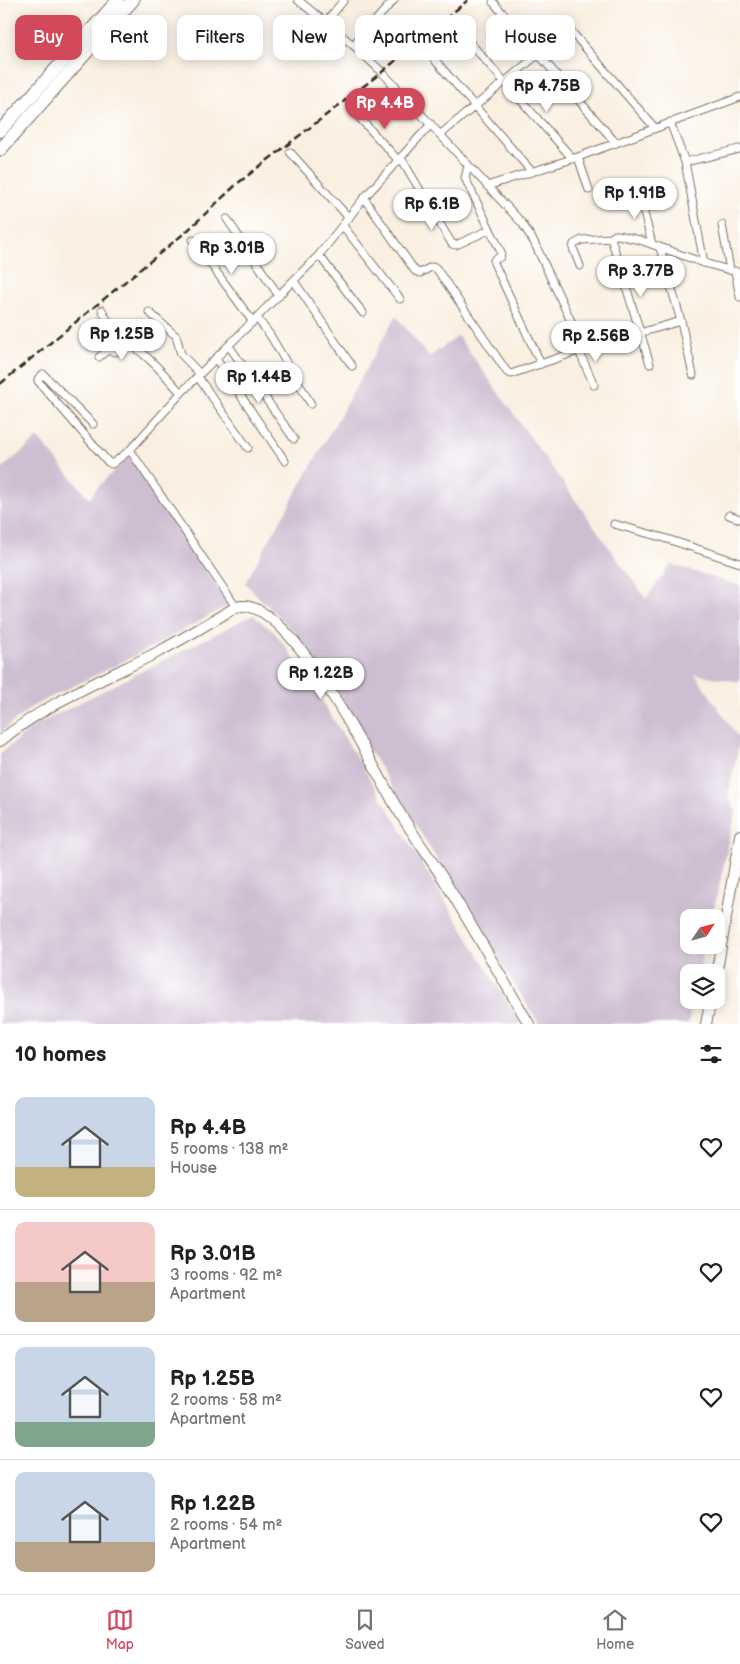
<!DOCTYPE html>
<meta charset="utf-8">
<style>
body{margin:0;font-family:"Balsamiq Sans",sans-serif;background:#f6f6f6;color:#202124;height:100vh;display:flex;flex-direction:column;font-size:19px;white-space:nowrap}
*{box-sizing:border-box;margin:0}
p{font-size:16px;color:#757577}
.icon{flex:none;width:28px;height:28px;fill:none;stroke:currentColor;stroke-width:2;stroke-linecap:round;stroke-linejoin:round}
.map{position:relative;height:1024px;overflow:hidden}
.panel{display:flex;flex-direction:column;background:#fff;flex:1}
.panel>*{flex:none}
.top-card{position:absolute;left:15px;top:15px;width:710px;height:45px;display:flex;gap:10px}
.needle{width:32px;rotate:54deg}
.buttons{position:absolute;left:680px;top:909px;display:grid;gap:10px}
.buttons a{display:grid;place-items:center;width:45px;height:45px;border-radius:10px;background:#fff;box-shadow:0 2px 12px #0003;font-size:25px}
.price{position:absolute;translate:-50% -42px;padding:0 11px;border-radius:18px;background:#fff;color:#222;font-size:16px;line-height:32px;filter:drop-shadow(0 1px 2px #0008)}
.price::after{content:'';position:absolute;left:50%;top:30px;width:15px;height:11px;margin-left:-8px;background:inherit;clip-path:polygon(0 0,100% 0,50% 100%)}
.price.on{background:#d1495b;color:#fff}
ul{padding:0;list-style:none}
li{display:flex;align-items:center;gap:15px;height:125px;padding:0 15px}
li+li{border-top:1px solid #e0e0e0}
li span{display:grid;place-items:center;flex:none;width:140px;height:100px;border-radius:10px;color:#555}
li>.icon{margin-inline-start:auto}
span .icon{width:60px;height:60px;fill:#fffc;stroke-width:1}
li b{font-size:21px}
h2{display:flex;justify-content:space-between;align-items:center;height:60px;padding:0 15px;font-size:21px}
.chip{padding:0 18px;border-radius:10px;background:#fff;box-shadow:0 2px 12px #0003;font-size:18px;line-height:45px}
.chip.on{background:#d1495b;color:#fff}
.dock{display:flex;justify-content:space-around;align-items:center;height:70px;border-top:1px solid #e0e0e0;background:#fff;font-size:14px;color:#757577}
.dock a{display:grid;justify-items:center;gap:2px}
.dock .on{color:#d1495b}
.map>svg:first-child{display:block}
.industrial{fill:#cebed1}
.lines{fill:none;stroke-linecap:round;stroke-linejoin:round}
.street-casing{stroke:#7e6f62;stroke-width:9}
.secondary-casing{stroke:#7e6f62;stroke-width:12}
.highway-casing{stroke:#7e6f62;stroke-width:14}
.street{stroke:#fff;stroke-width:7}
.secondary{stroke:#fff;stroke-width:10}
.highway{stroke:#fff;stroke-width:12}
.rail{stroke:#3b2a1e;stroke-width:2.5;stroke-dasharray:8 4;stroke-linecap:butt}
</style>
<div class="map">
<svg width="740" height="1024" viewBox="0 0 740 1024">
<rect width="100%" height="100%" fill="#fff"/>
<filter id="ink" filterUnits="userSpaceOnUse"><feTurbulence type="fractalNoise" baseFrequency=".02" numOctaves="2"/><feDisplacementMap in="SourceGraphic" scale="10" xChannelSelector="R" yChannelSelector="G"/><feConvolveMatrix kernelMatrix="1 2 1 2 8 2 1 2 1" color-interpolation-filters="sRGB"/></filter>
<filter id="wash" filterUnits="userSpaceOnUse"><feTurbulence type="fractalNoise" baseFrequency=".0096" numOctaves="4" result="noise"/><feDisplacementMap in="SourceGraphic" scale="20" xChannelSelector="R" yChannelSelector="G"/><feGaussianBlur stdDeviation="1.12" result="paint"/><feColorMatrix in="noise" values="0 0 0 0 0 0 0 0 0 0 0 0 0 0 0 0 0 1.4 0 .05"/><feComposite in="paint" operator="in"/></filter>
<g filter="url(#wash)">
<rect width="100%" height="100%" fill="#f9f0e1"/>
<g class="industrial">
<path d="M 396,316 L 429,357 L 458,336 L 646,599 L 671,564 L 740,586 L 740,682 L 695,674 L 740,740 L 728,796 L 736,811 L 712,917 L 689,918 L 689,945 L 705,945 L 699,972 L 689,972 L 689,1000 L 693,1000 L 688,1024 L 539,1024 L 300,638 L 245,583 Z"/>
<path d="M 38,438 L 90,499 L 95,490 L 129,456 L 229,605 L 154,646 L 33,706 L 0,733 L 0,470 Z"/>
<path d="M 253,615 L 275,633 L 304,672 L 521,1024 L 0,1024 L 0,754 L 34,726 Z"/>
</g>
</g>
<g filter="url(#ink)">
<g class="lines">
<g class="street-casing">
<g id="street">
<path d="M 298,0 L 353,45 L 382,72 L 522,223 L 534,242 L 584,349"/>
<path d="M 493,2 L 616,143"/>
<path d="M 325,23 L 344,0"/>
<path d="M 464,36 L 573,159"/>
<path d="M 353,45 L 394,0"/>
<path d="M 434,59 L 532,172"/>
<path d="M 375,102 L 395,85"/>
<path d="M 355,113 L 399,161"/>
<path d="M 670,122 L 685,162 L 704,263"/>
<path d="M 441,134 L 569,29 L 655,128"/>
<path d="M 290,152 L 349,218"/>
<path d="M 578,157 L 589,190"/>
<path d="M 401,158 L 452,244 L 456,245 L 489,230"/>
<path d="M 685,162 L 739,149"/>
<path d="M 468,166 L 465,178 L 501,252 L 500,257 L 494,260 L 494,263 L 541,364"/>
<path d="M 487,186 L 578,157 L 740,97"/>
<path d="M 616,197 C 624,195 634,189 640,197 L 652,244"/>
<path d="M 364,198 L 415,271 L 420,273 L 431,267 L 436,268 L 507,372 L 511,374 L 584,349 L 681,321"/>
<path d="M 227,219 L 279,296"/>
<path d="M 722,225 L 730,270"/>
<path d="M 343,226 L 400,299"/>
<path d="M 611,238 L 650,364"/>
<path d="M 193,240 L 253,322"/>
<path d="M 660,248 L 681,321 L 693,375"/>
<path d="M 319,255 L 363,313"/>
<path d="M 580,266 L 573,248 L 574,244 L 582,240 L 611,238 L 615,235 L 618,235 L 640,240 L 704,263 L 740,273"/>
<path d="M 735,271 L 740,297"/>
<path d="M 294,281 L 352,366"/>
<path d="M 102,310 C 114,337 132,342 151,361 C 162,371 171,382 181,393"/>
<path d="M 149,312 L 176,336 L 181,354 L 200,374"/>
<path d="M 257,318 L 270,335 L 311,404"/>
<path d="M 229,346 L 294,439"/>
<path d="M 579,351 L 594,385"/>
<path d="M 99,357 L 108,350 L 115,352 L 129,343"/>
<path d="M 216,359 L 285,461"/>
<path d="M 198,377 L 248,448"/>
<path d="M 93,424 L 43,374 L 38,379 L 38,381 L 108,462 L 112,464 L 130,450"/>
<path d="M 729,515 L 740,519"/>
<path d="M 614,524 L 664,538 L 740,563"/>
<path d="M 236,607 L 130,450 L 181,393 L 319,255 L 364,198 L 431,124"/>
</g>
</g>
<g class="secondary-casing">
<g id="secondary">
<path d="M 0,741 C 48,702 105,679 160,651 C 186,637 211,622 236,607 C 289,591 375,772 398,810 C 413,834 429,857 444,880 C 473,928 501,976 529,1024"/>
<path d="M 716,976 L 740,835"/>
<path d="M 706,1024 L 711,1000"/>
</g>
</g>
<g class="highway-casing">
<g id="highway">
<path d="M 0,131 L 118,0"/>
<path d="M 0,150 L 133,0"/>
</g>
</g>
<use href="#street" class="street"/>
<use href="#secondary" class="secondary"/>
<use href="#highway" class="highway"/>
<path class="rail" d="M 0,384 L 187,231 L 238,183 L 382,72 L 468,0"/>
</g>
</g>
</svg>
<div class="buttons">
<a><svg class="needle" viewBox="-14 -14 28 28"><path d="M0-13l5 13h-10z" fill="#e53935"/><path d="M0 13l5-13h-10z" fill="#757577"/></svg></a>
<a><svg class="icon" aria-label="layers" viewBox="0 0 24 24"><path d="M12 4l9 5-9 5-9-5zM3 14l9 5 9-5"/></svg></a>
</div>
<b class="price" style="left:547px;top:113px">Rp 4.75B</b>
<b class="price on" style="left:385px;top:130px">Rp 4.4B</b>
<b class="price" style="left:635px;top:220px">Rp 1.91B</b>
<b class="price" style="left:432px;top:231px">Rp 6.1B</b>
<b class="price" style="left:232px;top:275px">Rp 3.01B</b>
<b class="price" style="left:641px;top:298px">Rp 3.77B</b>
<b class="price" style="left:122px;top:361px">Rp 1.25B</b>
<b class="price" style="left:596px;top:363px">Rp 2.56B</b>
<b class="price" style="left:259px;top:404px">Rp 1.44B</b>
<b class="price" style="left:321px;top:700px">Rp 1.22B</b>
<div class="top-card">
<a class="chip on">Buy</a>
<a class="chip">Rent</a>
<a class="chip">Filters</a>
<a class="chip">New</a>
<a class="chip">Apartment</a>
<a class="chip">House</a>
</div>
</div>
<section class="panel">
<h2>10 homes<svg class="icon" aria-label="filters" viewBox="0 0 24 24"><path d="M4 7h16M4 17h16"/><circle cx="9" cy="7" r="2"/><circle cx="15" cy="17" r="2"/></svg></h2>
<ul>
<li><span style="background:linear-gradient(#c9d6e8 70%,#c2b280 0)"><svg class="icon" aria-label="home" viewBox="0 0 24 24"><path d="M3 11l9-7 9 7M6 9v11h12V9"/></svg></span><div><b>Rp 4.4B</b><p>5 rooms · 138 m²</p><p>House</p></div><svg class="icon" aria-label="heart" viewBox="0 0 24 24"><path d="M12 20l-8-8c-3-5 5-10 8-4 3-6 11-1 8 4z"/></svg></li>
<li><span style="background:linear-gradient(#f6c9c9 60%,#b9a48a 0)"><svg class="icon" aria-label="home" viewBox="0 0 24 24"><path d="M3 11l9-7 9 7M6 9v11h12V9"/></svg></span><div><b>Rp 3.01B</b><p>3 rooms · 92 m²</p><p>Apartment</p></div><svg class="icon" aria-label="heart" viewBox="0 0 24 24"><path d="M12 20l-8-8c-3-5 5-10 8-4 3-6 11-1 8 4z"/></svg></li>
<li><span style="background:linear-gradient(#c9d6e8 75%,#7fa58c 0)"><svg class="icon" aria-label="home" viewBox="0 0 24 24"><path d="M3 11l9-7 9 7M6 9v11h12V9"/></svg></span><div><b>Rp 1.25B</b><p>2 rooms · 58 m²</p><p>Apartment</p></div><svg class="icon" aria-label="heart" viewBox="0 0 24 24"><path d="M12 20l-8-8c-3-5 5-10 8-4 3-6 11-1 8 4z"/></svg></li>
<li><span style="background:linear-gradient(#c9d6e8 70%,#b9a48a 0)"><svg class="icon" aria-label="home" viewBox="0 0 24 24"><path d="M3 11l9-7 9 7M6 9v11h12V9"/></svg></span><div><b>Rp 1.22B</b><p>2 rooms · 54 m²</p><p>Apartment</p></div><svg class="icon" aria-label="heart" viewBox="0 0 24 24"><path d="M12 20l-8-8c-3-5 5-10 8-4 3-6 11-1 8 4z"/></svg></li>
</ul>
</section>
<nav class="dock">
<a class="on"><svg class="icon" aria-label="map" viewBox="0 0 24 24"><path d="M3 6l6-2 6 2 6-2v14l-6 2-6-2-6 2zM9 4v14M15 6v14"/></svg>Map</a>
<a><svg class="icon" aria-label="saved" viewBox="0 0 24 24"><path d="M7 4h10v16l-5-4-5 4z"/></svg>Saved</a>
<a><svg class="icon" aria-label="home" viewBox="0 0 24 24"><path d="M3 11l9-7 9 7M6 9v11h12V9"/></svg>Home</a>
</nav>
